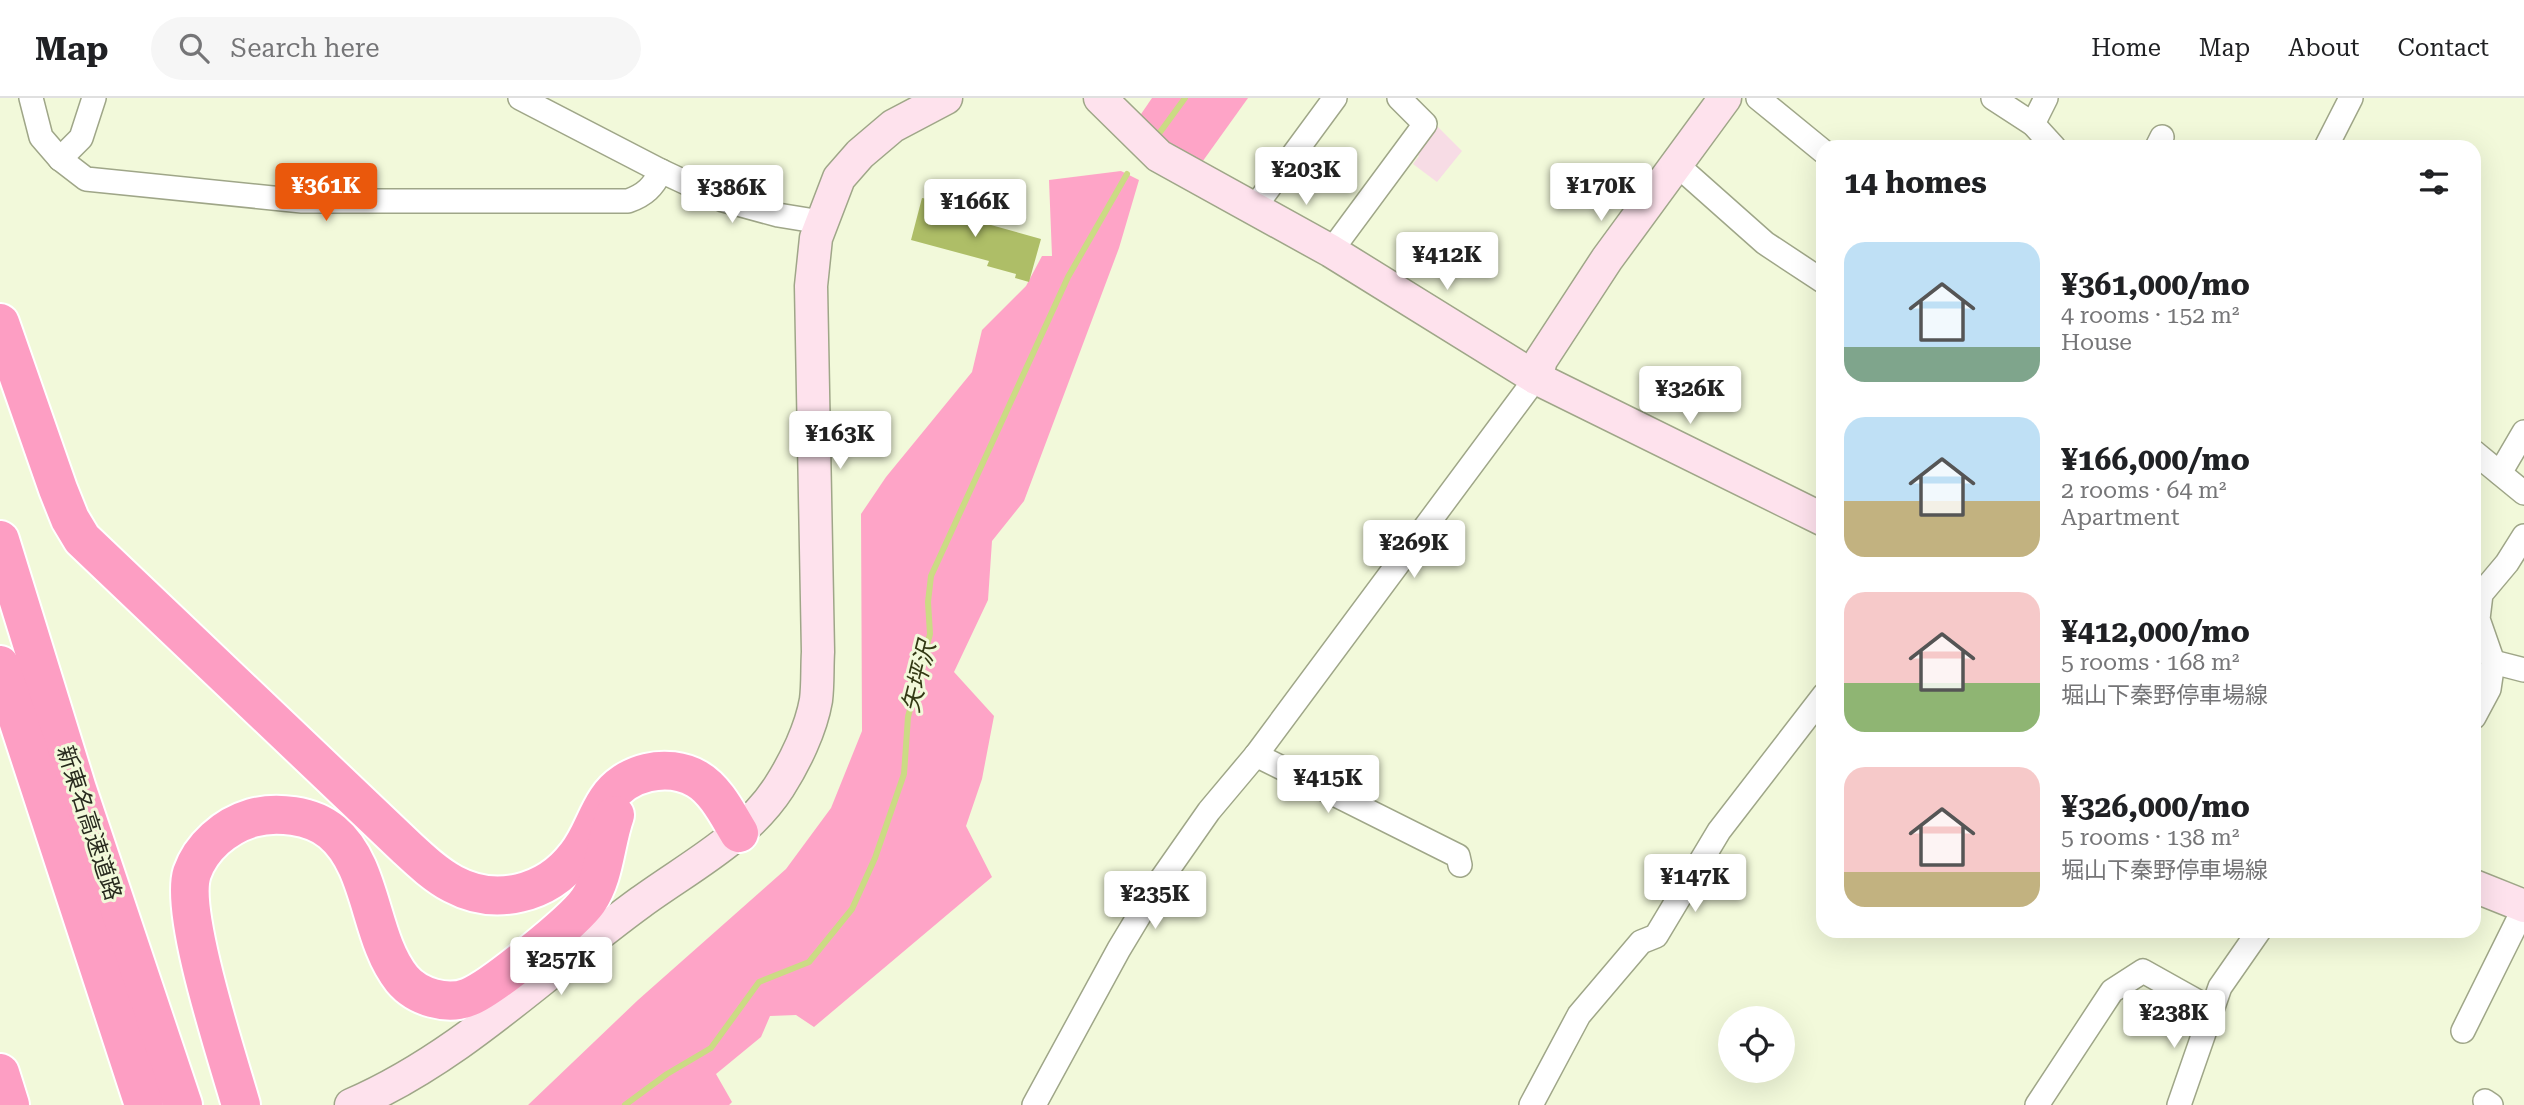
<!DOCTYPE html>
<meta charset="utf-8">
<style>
body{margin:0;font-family:"Roboto Serif","Noto Sans JP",serif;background:#f6f6f6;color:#202124;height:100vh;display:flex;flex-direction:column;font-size:26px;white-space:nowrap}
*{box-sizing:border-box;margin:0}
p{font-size:23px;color:#757577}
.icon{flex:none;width:38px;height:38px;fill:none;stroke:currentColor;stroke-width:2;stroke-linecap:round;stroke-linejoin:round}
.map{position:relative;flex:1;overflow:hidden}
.sheet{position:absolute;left:1816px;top:42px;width:665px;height:798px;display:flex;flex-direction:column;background:#fff;border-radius:21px;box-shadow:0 7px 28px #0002}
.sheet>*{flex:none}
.buttons{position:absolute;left:1718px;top:908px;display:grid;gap:14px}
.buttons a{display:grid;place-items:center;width:77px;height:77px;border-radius:50%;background:#fff;box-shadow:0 7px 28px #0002;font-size:35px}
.price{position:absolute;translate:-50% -60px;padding:0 16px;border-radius:7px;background:#fff;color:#222;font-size:23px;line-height:46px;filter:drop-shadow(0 2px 4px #0008)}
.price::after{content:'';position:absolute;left:50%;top:42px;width:21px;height:16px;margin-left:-10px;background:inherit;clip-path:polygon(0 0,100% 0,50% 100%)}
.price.on{background:#ea580c;color:#fff}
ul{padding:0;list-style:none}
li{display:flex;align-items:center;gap:21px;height:175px;padding:0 28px}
li span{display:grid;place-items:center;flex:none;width:196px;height:140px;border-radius:21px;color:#555}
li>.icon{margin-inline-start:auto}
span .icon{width:84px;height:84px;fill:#fffc;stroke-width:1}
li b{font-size:30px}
h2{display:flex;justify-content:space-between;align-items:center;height:84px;padding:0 28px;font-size:30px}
header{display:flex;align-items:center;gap:42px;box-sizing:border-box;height:98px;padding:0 35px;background:#fff;border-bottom:2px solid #e0e0e0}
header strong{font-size:33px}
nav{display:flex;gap:38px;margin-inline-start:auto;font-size:24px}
.search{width:490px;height:63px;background:#f6f6f6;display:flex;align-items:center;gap:18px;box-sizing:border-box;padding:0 24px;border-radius:38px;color:#757577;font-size:26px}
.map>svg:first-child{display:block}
.green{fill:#f7dce5}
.forest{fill:#fea4c7}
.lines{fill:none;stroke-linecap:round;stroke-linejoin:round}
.stream{stroke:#cbdb84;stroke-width:6}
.building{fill:#aebe67}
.street-casing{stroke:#9fa688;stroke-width:26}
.secondary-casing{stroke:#9fa688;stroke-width:35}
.highway-casing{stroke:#fff;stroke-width:42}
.street{stroke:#fff;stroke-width:23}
.secondary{stroke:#fee2ed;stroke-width:32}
.highway{stroke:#fd9ec3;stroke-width:38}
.labels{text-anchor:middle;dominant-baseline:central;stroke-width:6;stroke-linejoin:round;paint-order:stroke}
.street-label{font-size:23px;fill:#282a1e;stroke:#f2f9da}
.water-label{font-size:24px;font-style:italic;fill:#333914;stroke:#f2f9da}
</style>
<header>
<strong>Map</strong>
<div class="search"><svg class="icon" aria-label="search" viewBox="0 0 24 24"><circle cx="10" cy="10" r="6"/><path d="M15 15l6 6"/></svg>Search here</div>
<nav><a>Home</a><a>Map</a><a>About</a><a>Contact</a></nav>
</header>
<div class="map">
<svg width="2524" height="1007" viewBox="0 0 2524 1007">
<rect width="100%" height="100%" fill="#f2f9da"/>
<path class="green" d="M 1435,26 L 1462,53 L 1437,84 L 1413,66 L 1419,58 L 1415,54 Z"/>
<g class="forest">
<path d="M 1152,0 L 1248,0 L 1200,67 L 1137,22 Z"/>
<path d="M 1121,73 L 1139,82 L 1119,150 L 1024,403 L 992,443 L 988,502 L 954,574 L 994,618 L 982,681 L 966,728 L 992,779 L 814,929 L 796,917 L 770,918 L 761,939 L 716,976 L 732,1004 L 729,1007 L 528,1007 L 638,902 L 786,771 L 831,710 L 862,633 L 861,416 L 886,379 L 972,274 L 982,232 L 1026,188 L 1042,158 L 1052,158 L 1049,82 Z"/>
</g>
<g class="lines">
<g class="stream">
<path d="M 1158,37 L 1185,0"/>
<path d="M 625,1007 L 667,976 L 711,950 L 759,884 L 809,864 L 852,811 L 875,760 L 904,676 L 908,619 L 930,536 L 928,504 L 931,478 L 1068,179 L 1127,76"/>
</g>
</g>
<path class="building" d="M 922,100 L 958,106 L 955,117 L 1041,141 L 1029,184 L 1015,180 L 1016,176 L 987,168 L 989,163 L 911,142 Z"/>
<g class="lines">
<g class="street-casing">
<g id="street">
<path d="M 31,0 L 41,39 L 60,61 L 86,81 L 302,103 L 628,103 C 645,97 653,89 661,73"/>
<path d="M 520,0 L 661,73 L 723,102 L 778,117 L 821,124"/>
<path d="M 1758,0 L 1824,54"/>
<path d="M 1993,0 L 2033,26 L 2054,49"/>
<path d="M 2033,26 L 2046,0"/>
<path d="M 2157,49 L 2162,39"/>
<path d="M 2326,49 L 2351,0"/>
<path d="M 60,61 L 81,40 L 94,0"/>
<path d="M 1676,66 L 1765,145 L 1824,184"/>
<path d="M 1254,110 L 1335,0"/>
<path d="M 1331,153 L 1425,26 L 1399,0"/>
<path d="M 2474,354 L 2524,395"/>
<path d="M 2500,375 L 2524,334"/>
<path d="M 2493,564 L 2524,572"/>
<path d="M 2474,619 L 2489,591 L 2493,564 L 2478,521 L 2481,496 L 2507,465 L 2524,438"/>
<path d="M 1256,657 L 1458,758 L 1460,767"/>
<path d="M 2463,933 L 2524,810"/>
<path d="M 2485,1003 L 2491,1007"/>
<path d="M 1034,1007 L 1119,851 L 1160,783 L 1209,713 L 1256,657 L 1536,280"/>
<path d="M 1531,1007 L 1579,917 L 1641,844 L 1656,838 L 1719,733 L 1824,597"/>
<path d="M 2037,1007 L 2112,893 L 2143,873 L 2211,911"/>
<path d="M 2179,1007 L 2220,889 L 2259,833"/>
</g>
</g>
<g class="secondary-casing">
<g id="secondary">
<path d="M 1100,0 L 1159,58 L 1331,153 L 1536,280 L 1824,422"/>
<path d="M 1536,280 L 1541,262 L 1607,161 L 1725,0"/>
<path d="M 2474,788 L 2524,808"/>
<path d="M 351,1007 C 460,960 546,873 641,804 C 689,769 746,740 779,689 C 795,664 811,631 816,602 C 818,586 817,570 818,554 L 811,188 L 816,140 L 839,80 L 860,56 L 893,28 L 946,0"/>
</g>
</g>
<g class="highway-casing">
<g id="highway">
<path d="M 0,225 L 58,391 L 70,421 L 82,441 L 407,750 C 421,763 436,777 453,786 C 496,809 547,796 576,758 C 590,741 595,720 607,702 C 625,674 667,664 697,681 C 716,692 728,717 739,735"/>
<path d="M 0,442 L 77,691 L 183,1007"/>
<path d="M 0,567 L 144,1007"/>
<path d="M 0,975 L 10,1007"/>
<path d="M 241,1007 C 228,961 179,815 192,775 C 201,749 225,728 252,720 C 276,713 312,717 332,734 C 373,768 369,840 402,881 C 417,899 447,908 469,899 C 492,890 574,823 588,803 C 605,778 605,745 615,717"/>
</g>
</g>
<use href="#street" class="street"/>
<use href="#secondary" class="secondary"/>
<use href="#highway" class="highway"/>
</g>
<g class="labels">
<g class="street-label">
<text transform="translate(89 725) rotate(72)">新東名高速道路</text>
</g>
<g class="water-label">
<text transform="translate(919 579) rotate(-76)">矢坪沢</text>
</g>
</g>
</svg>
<div class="buttons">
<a><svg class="icon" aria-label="locate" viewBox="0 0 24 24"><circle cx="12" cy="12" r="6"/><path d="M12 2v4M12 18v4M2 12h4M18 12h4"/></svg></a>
</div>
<b class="price" style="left:1306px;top:109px">¥203K</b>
<b class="price on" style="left:326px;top:125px">¥361K</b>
<b class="price" style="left:1601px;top:125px">¥170K</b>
<b class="price" style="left:732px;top:127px">¥386K</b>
<b class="price" style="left:975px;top:141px">¥166K</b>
<b class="price" style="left:1447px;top:194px">¥412K</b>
<b class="price" style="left:1690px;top:328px">¥326K</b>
<b class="price" style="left:840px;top:373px">¥163K</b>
<b class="price" style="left:1414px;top:482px">¥269K</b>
<b class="price" style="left:1328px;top:717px">¥415K</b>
<b class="price" style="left:1695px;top:816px">¥147K</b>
<b class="price" style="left:1155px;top:833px">¥235K</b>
<b class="price" style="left:561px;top:899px">¥257K</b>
<b class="price" style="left:2174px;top:952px">¥238K</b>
<section class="sheet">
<h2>14 homes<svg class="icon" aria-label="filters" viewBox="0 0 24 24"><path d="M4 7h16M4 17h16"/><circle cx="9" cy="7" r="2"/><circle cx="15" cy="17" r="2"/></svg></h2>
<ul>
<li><span style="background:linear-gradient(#bfe0f5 75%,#7fa58c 0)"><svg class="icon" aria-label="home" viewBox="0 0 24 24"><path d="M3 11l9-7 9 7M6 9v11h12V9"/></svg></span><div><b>¥361,000/mo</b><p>4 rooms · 152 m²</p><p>House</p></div></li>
<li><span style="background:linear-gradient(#bfe0f5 60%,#c2b280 0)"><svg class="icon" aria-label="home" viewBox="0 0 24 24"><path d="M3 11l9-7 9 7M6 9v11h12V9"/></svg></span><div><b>¥166,000/mo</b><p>2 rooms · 64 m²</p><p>Apartment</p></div></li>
<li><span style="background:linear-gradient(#f6c9c9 65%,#8fb573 0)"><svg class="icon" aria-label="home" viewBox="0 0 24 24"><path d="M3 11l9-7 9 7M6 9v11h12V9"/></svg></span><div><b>¥412,000/mo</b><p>5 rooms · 168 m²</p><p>堀山下秦野停車場線</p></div></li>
<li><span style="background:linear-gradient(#f6c9c9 75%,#c2b280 0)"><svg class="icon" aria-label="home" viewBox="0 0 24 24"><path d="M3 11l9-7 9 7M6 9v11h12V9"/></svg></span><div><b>¥326,000/mo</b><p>5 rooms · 138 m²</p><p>堀山下秦野停車場線</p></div></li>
</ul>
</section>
</div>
